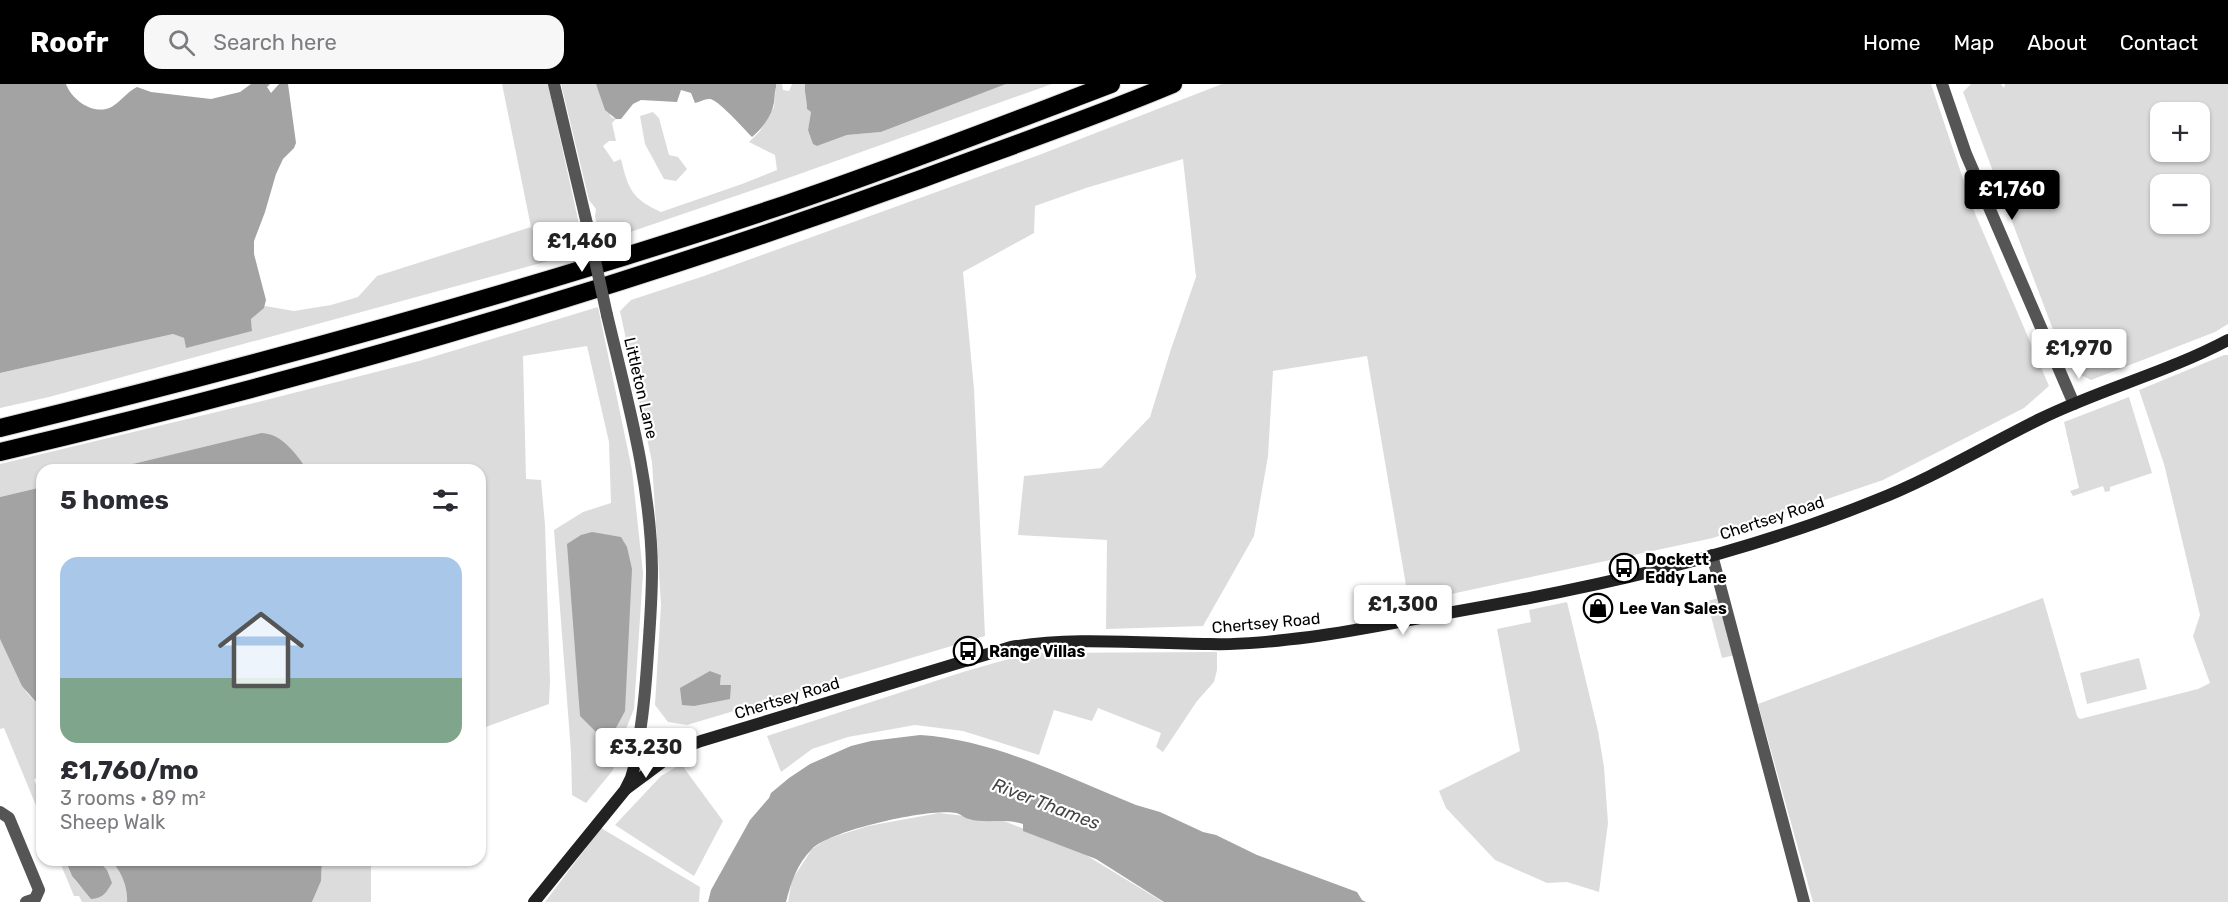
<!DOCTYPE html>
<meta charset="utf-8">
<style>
body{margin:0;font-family:Rubik,sans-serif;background:#f7f7f7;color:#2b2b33;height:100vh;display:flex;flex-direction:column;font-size:22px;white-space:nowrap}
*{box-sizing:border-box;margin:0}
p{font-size:20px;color:#7c7c81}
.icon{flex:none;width:33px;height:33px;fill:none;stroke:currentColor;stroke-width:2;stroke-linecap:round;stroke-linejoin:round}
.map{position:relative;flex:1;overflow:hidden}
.drawer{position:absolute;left:36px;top:380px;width:450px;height:402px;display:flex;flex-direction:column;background:#fff;border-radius:18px;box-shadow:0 2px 4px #0004}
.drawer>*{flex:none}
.buttons{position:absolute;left:2150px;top:18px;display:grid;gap:12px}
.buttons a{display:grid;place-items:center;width:60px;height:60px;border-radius:12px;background:#fff;box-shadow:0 2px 4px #0004;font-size:30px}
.price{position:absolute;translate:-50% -51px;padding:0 14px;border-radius:6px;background:#fff;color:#222;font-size:20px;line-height:39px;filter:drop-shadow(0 2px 3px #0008)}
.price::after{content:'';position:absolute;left:50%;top:36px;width:18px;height:14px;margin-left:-9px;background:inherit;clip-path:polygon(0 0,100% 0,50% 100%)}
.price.selected{background:#000;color:#fff}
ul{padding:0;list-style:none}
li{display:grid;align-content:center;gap:12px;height:318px;padding:0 24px}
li+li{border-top:2px solid #e1e1e2}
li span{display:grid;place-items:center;height:186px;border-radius:18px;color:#555}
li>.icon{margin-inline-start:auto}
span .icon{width:108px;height:108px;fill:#fffc;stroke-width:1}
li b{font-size:26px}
h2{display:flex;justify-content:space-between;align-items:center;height:72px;padding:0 24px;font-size:26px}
header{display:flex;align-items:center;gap:36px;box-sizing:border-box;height:84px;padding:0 30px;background:#000;color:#fff}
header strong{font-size:28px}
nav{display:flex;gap:33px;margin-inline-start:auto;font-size:21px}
.search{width:420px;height:54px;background:#f7f7f7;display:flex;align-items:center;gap:15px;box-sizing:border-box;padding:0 21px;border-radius:18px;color:#7c7c81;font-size:22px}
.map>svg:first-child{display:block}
.green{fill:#dcdcdc;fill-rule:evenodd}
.water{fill:#a3a3a3}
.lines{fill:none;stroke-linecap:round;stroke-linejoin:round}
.motorway-casing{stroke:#dbdbdb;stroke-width:20}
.minor{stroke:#555;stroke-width:12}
.tertiary{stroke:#555;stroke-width:12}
.secondary{stroke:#222;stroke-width:12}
.motorway{stroke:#000;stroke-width:18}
.tertiary-bridge{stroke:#555;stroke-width:12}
.labels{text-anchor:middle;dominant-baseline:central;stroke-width:4.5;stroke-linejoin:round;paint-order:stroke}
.street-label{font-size:16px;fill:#000;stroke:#fff}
.poi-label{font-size:16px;font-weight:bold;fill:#000;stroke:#fff;text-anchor:start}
.water-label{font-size:18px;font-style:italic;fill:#444;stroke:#fff}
</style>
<header>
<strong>Roofr</strong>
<div class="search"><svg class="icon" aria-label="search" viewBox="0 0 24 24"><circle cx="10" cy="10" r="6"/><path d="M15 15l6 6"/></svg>Search here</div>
<nav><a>Home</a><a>Map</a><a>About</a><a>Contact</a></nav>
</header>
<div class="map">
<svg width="2228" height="818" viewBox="0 0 2228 818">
<rect width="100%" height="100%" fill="#fff"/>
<g class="green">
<path d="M 502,0 L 548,0 L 585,167 L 49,313 L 0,324 L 0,289 L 173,250 L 184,254 L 186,263 L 252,246 L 251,235 L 265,222 L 294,227 L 331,221 L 358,213 L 377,192 L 531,143 Z"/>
<path d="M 561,0 L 596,0 L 611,33 L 616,35 L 612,39 L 616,57 L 609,57 L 603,62 L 614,78 L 621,75 C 628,105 632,115 661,128 L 742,100 L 777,86 L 775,71 L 749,58 L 760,47 L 774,23 L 776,0 L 782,0 L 783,6 L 789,7 L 792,0 L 805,0 C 804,8 807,16 807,25 L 811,28 L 808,46 L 817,62 L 847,51 L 881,48 L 1006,0 L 1052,0 L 791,93 L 601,158 L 595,132 L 596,125 L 589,116 Z"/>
<path d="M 1222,0 L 1931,0 L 1974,127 L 2049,302 L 2024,324 L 1883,396 L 1713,454 L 1409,519 L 1367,272 L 1273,287 L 1268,372 L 1254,452 L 1203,542 L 1106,545 L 1107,456 L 1018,451 L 1024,392 L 1101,384 L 1150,333 L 1171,265 L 1196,193 L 1183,75 L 1086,104 L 1035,122 L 1034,149 L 963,188 L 974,305 L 985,552 L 687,641 L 668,638 L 655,621 L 661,520 L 652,378 L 620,227 L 631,216 L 704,192 L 1039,71 ZM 710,587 L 721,591 L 720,601 L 730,614 L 722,615 Z"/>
<path d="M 1971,0 L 2001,0 L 2004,4 L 2005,0 L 2228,0 L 2228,240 L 2215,248 L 2091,296 L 2077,289 L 2052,243 L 1963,8 ZM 2160,28 L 2199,28 L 2199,68 L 2160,68 ZM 2160,100 L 2199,100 L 2199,140 L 2160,140 Z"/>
<path d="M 653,28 L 659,34 L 669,71 L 678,73 L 687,85 L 676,97 L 664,95 L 645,60 L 640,32 Z"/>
<path d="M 598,223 L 632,386 L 643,489 L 634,625 L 622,655 L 613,686 L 586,719 L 572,711 L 571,668 L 554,446 L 583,428 L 611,419 L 609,358 L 587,262 L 523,272 L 526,395 L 541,396 L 545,441 L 550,597 L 549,620 L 480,645 L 480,386 L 307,385 C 296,370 282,349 261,349 L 113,385 L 42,386 L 42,403 L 0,413 L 0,380 L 262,317 L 419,277 Z"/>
<path d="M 2224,271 L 2228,271 L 2228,818 L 1813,818 L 1758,620 L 2043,514 L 2077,632 L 2080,635 L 2198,605 L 2210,599 L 2193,552 L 2200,531 L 2164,380 L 2139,306 Z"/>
<path d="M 2129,313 L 2152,389 L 2110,403 L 2110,407 L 2105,408 L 2103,402 L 2073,412 L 2070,407 L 2079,404 L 2064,338 Z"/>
<path d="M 1719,514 L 1735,571 L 1722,574 L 1707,517 Z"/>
<path d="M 1567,518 L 1598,647 L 1604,683 L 1608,739 L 1599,808 L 1567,798 L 1547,799 L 1495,776 L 1446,724 L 1439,707 L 1520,667 L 1497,545 L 1531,538 L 1529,526 Z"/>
<path d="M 0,555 L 27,609 L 42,625 L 42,688 L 34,696 L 42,715 L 42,736 L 4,644 L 0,645 Z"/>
<path d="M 1217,568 L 1217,586 L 1214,598 L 1197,617 L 1163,668 L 1156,663 L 1161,649 L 1098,624 L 1092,637 L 1054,626 L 1039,671 L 963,647 L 915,641 L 848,653 L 812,665 L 781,688 L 767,652 L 963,588 L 1029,569 Z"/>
<path d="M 2139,574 L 2147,605 L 2087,620 L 2080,589 Z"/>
<path d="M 681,680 L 723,737 L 694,792 L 615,741 L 661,692 Z"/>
<path d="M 939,729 L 1001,736 L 1076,765 L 1163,818 L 788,818 L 792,796 L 812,765 L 827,755 L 868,742 Z"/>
<path d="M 601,744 L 700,803 L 699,818 L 545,818 Z"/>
<path d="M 59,776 L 65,776 C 69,788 74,797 84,806 L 107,786 L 98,776 C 102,776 105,775 108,776 C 121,779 128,807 127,818 L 82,818 L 79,812 L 74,812 Z"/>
<path d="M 322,776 L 371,776 L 371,818 L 312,818 L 321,797 Z"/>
</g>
<g class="water">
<path d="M 0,0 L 66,0 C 72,17 96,33 113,22 C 122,16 127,8 137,3 L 151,8 L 211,15 L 240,8 L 251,0 L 270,0 L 267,3 L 271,9 L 279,0 L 288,0 L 296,59 L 294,64 L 283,75 L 276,90 L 265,128 L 254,157 L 254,170 L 266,216 L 264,224 L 251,235 L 252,247 L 186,264 L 184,254 L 173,250 L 0,289 Z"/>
<path d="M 596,0 L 776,0 L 776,3 C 774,10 775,17 773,23 C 770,34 761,46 752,53 C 744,45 717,14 709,15 C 704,15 700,18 695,19 L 691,9 L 681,6 L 677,18 L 641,16 L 633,20 L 621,35 L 616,35 L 605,26 Z"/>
<path d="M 805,0 L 1006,0 L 881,48 L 847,51 L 817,62 L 813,60 L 808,46 L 811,28 L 807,25 C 807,16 804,8 805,0 Z"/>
<path d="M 261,349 C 282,349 296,370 307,385 L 112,385 Z"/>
<path d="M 42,403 L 42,625 L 22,602 L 0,555 L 0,413 Z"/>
<path d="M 592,448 L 621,453 L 627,463 L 632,485 L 625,627 L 616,644 L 602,654 L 580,632 L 567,460 L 581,451 Z"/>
<path d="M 710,587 L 721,591 L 720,601 L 731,601 L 730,615 L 694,622 L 682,621 L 680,604 Z"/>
<path d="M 920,651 C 996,656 1066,693 1136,721 L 1160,728 L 1203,748 L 1216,751 L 1257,771 L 1357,808 L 1362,816 L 1366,818 L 1164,818 L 1096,775 L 1023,747 L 1023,740 C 1005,734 986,740 969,735 C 964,734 961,730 956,729 C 930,724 831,746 812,765 C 797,780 791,798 786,818 L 708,818 L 711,806 L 750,736 L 769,714 L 771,709 L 789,694 L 810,680 L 851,662 L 871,657 Z"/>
<path d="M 65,776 L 98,776 L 107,786 L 112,799 C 106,809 103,814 91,815 L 72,792 Z"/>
<path d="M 109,776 L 322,776 L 321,797 L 312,818 L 127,818 C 128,804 121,784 109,776 Z"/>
</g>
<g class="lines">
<g class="motorway-casing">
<g id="motorway">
<path d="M 0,344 C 265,279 528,207 787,120 C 896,83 1003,41 1111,0"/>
<path d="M 0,368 C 313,294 622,204 924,94 C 1007,63 1092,34 1173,0"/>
</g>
</g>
<g class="minor">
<path d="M 1712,471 L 1804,818"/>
<path d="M 0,728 L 9,734 L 39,806 L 35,815 L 26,818"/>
</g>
<g class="tertiary">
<path d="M 554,0 L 587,140"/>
<path d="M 1942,0 L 1966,70 L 2074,320"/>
<path d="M 607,231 C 627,315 651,399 652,486 C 652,514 650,541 648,568 C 646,599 644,629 638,659"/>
</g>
<g class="secondary">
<path d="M 667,670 L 701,657 L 1011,563 C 1077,552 1143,560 1209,560 C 1243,561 1277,557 1310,553 C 1355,547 1398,538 1442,530 C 1588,505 1736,473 1874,417 C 1931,395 1985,362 2040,335 C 2101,305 2168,288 2228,256"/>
<path d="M 626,705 L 661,679 L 667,670 C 669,658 663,651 651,650 C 628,656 633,681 656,681"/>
<path d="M 534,818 L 625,706 L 631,694 L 637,673"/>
</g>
<use href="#motorway" class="motorway"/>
<path class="tertiary-bridge" d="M 587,140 L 607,231"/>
</g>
<defs>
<g id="bus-ring" transform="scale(1.5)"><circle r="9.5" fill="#fff" stroke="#000" stroke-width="1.5"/><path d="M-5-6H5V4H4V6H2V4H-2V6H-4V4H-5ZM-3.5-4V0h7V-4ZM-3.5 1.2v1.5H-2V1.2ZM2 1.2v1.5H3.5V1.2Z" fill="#000"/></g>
<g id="shop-ring" transform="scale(1.5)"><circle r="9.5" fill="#fff" stroke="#000" stroke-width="1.5"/><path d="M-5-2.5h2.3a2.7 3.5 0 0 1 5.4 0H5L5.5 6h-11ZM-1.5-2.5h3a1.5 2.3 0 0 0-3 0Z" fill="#000"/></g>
</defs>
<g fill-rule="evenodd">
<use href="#bus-ring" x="1624" y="484"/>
<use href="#shop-ring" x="1598" y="524"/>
<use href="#bus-ring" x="968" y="567"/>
</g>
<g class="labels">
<g class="street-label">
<text transform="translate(641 304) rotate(77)">Littleton Lane</text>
<text transform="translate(1772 434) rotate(-18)">Chertsey Road</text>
<text transform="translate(1266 539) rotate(-5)">Chertsey Road</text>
<text transform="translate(787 614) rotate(-17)">Chertsey Road</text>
</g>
<g class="poi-label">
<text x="1645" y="475">Dockett<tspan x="1645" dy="18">Eddy Lane</tspan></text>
<text x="1619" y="524">Lee Van Sales</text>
<text x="989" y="567">Range Villas</text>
</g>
<g class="water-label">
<text transform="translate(1046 720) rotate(21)">River Thames</text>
</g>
</g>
</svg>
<div class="buttons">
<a>+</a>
<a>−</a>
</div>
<b class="price selected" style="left:2012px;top:137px">£1,760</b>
<b class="price" style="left:582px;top:189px">£1,460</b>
<b class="price" style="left:2079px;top:296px">£1,970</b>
<b class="price" style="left:1403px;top:552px">£1,300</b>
<b class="price" style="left:646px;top:695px">£3,230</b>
<section class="drawer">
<h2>5 homes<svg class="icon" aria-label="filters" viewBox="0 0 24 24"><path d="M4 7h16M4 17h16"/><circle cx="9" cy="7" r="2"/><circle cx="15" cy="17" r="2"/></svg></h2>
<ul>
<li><span style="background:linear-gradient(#a9c7e8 65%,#7fa58c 0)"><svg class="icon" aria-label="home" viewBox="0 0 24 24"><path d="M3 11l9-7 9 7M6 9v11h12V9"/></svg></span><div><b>£1,760/mo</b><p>3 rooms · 89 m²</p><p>Sheep Walk</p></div></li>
</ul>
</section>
</div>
